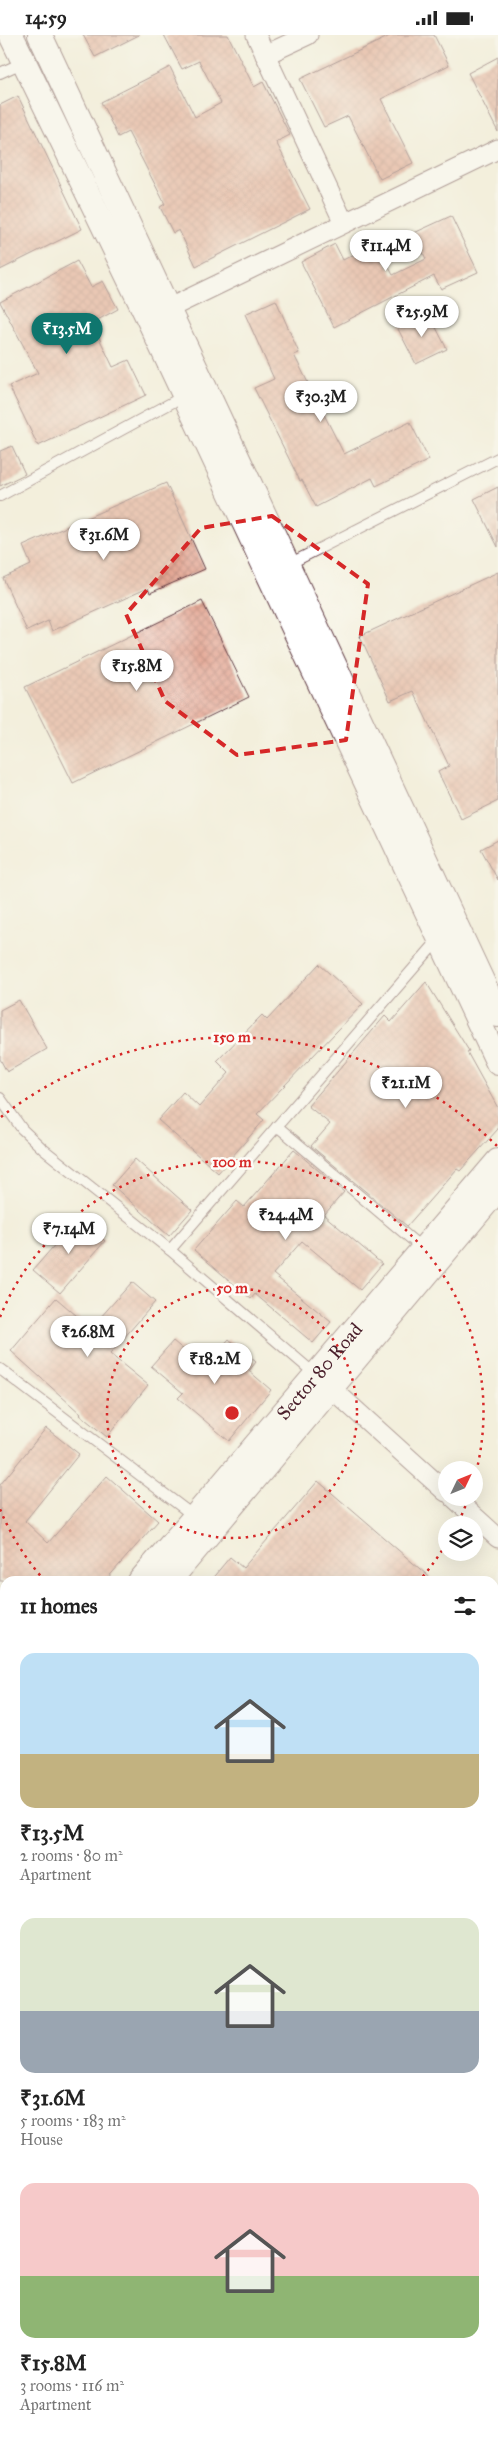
<!DOCTYPE html>
<meta charset="utf-8">
<style>
body{margin:0;font-family:"IM FELL Great Primer",serif;background:#f6f6f6;color:#222;height:100vh;display:flex;flex-direction:column;font-size:19px;white-space:nowrap}
*{box-sizing:border-box;margin:0}
p{font-size:16px;color:#767676}
.icon{flex:none;width:28px;height:28px;fill:none;stroke:currentColor;stroke-width:2;stroke-linecap:round;stroke-linejoin:round}
.map{position:relative;flex:1;overflow:hidden}
.drawer{position:absolute;left:0px;top:1541px;width:499px;height:866px;display:flex;flex-direction:column;background:#fff;border-radius:15px 15px 0 0;box-shadow:0 5px 20px #0002}
.drawer>*{flex:none}
.needle{width:32px;rotate:47deg}
.tools{position:absolute;left:438px;top:1426px;display:grid;gap:10px}
.tools a{display:grid;place-items:center;width:45px;height:45px;border-radius:50%;background:#fff;box-shadow:0 5px 20px #0002;font-size:25px}
.price{position:absolute;translate:-50% -42px;padding:0 11px;border-radius:18px;background:#fff;color:#222;font-size:16px;line-height:32px;filter:drop-shadow(0 1px 2px #0008)}
.price::after{content:'';position:absolute;left:50%;top:30px;width:15px;height:11px;margin-left:-8px;background:inherit;clip-path:polygon(0 0,100% 0,50% 100%)}
.price.selected{background:#0f766e;color:#fff}
ul{padding:0;list-style:none}
li{display:grid;align-content:center;gap:10px;height:265px;padding:0 20px}
li span{display:grid;place-items:center;height:155px;border-radius:15px;color:#555}
li>.icon{margin-inline-start:auto}
span .icon{width:90px;height:90px;fill:#fffc;stroke-width:1}
li b{font-size:21px}
h2{display:flex;justify-content:space-between;align-items:center;height:60px;padding:0 20px;font-size:21px}
.status{display:flex;justify-content:space-between;align-items:center;height:35px;padding:0 25px;background:#fff;direction:ltr}
.status svg{height:14px;fill:currentColor}
.map>svg:first-child{display:block}
.building{fill:url(#building-cross-hatch)}
.lines{fill:none;stroke-linecap:round;stroke-linejoin:round}
.service-casing{stroke:#633e46;stroke-width:12}
.minor-casing{stroke:#633e46;stroke-width:21}
.tertiary-casing{stroke:#633e46;stroke-width:26}
.service{stroke:#fff;stroke-width:10}
.minor{stroke:#fff;stroke-width:19}
.tertiary{stroke:#fff;stroke-width:24}
.marked{fill:none;stroke:#d62828;stroke-width:4;stroke-dasharray:10 6;stroke-linejoin:round}
.ring{fill:none;stroke:#d62828;stroke-width:2.5;stroke-dasharray:2.5 5}
.labels{text-anchor:middle;dominant-baseline:central;stroke-width:5;stroke-linejoin:round;paint-order:stroke}
.street-label{font-size:19px;fill:#4a1f2b;stroke:#fdfcf7}
.centre{fill:#d62828;stroke:#fdfcf7;stroke-width:2.5}
.ring-label{font-size:15px;text-anchor:middle;font-weight:bold;fill:#d62828;stroke:#fdfcf7;stroke-width:5;stroke-linejoin:round;paint-order:stroke}
</style>
<div class="status"><b>14:59</b><svg viewBox="0 0 49 12"><path d="M0 12V9h3v3zM5 12V6h3v6zM10 12V3h3v9zM15 12V0h3v12zM26 1h20v11H26zM47 4h2v5h-2z"/></svg></div>
<div class="map">
<svg width="498" height="2407" viewBox="0 0 498 2407">
<defs>
<pattern id="building-cross-hatch" width="8" height="8" patternUnits="userSpaceOnUse" patternTransform="scale(1.25)"><rect width="8" height="8" fill="#df9883"/><path d="M0 0l8 8M0 8l8-8" fill="none" stroke="#b77b6b"/></pattern>
</defs>
<rect width="100%" height="100%" fill="#fdfcf7"/>
<filter id="ink" filterUnits="userSpaceOnUse"><feTurbulence type="fractalNoise" baseFrequency=".02" numOctaves="2"/><feDisplacementMap in="SourceGraphic" scale="10" xChannelSelector="R" yChannelSelector="G"/><feConvolveMatrix kernelMatrix="1 2 1 2 8 2 1 2 1" color-interpolation-filters="sRGB"/></filter>
<filter id="wash" filterUnits="userSpaceOnUse"><feTurbulence type="fractalNoise" baseFrequency=".0096" numOctaves="4" result="noise"/><feDisplacementMap in="SourceGraphic" scale="20" xChannelSelector="R" yChannelSelector="G"/><feGaussianBlur stdDeviation="1.12" result="paint"/><feColorMatrix in="noise" values="0 0 0 0 0 0 0 0 0 0 0 0 0 0 0 0 0 1.4 0 .05"/><feComposite in="paint" operator="in"/></filter>
<g filter="url(#wash)">
<rect width="100%" height="100%" fill="#f3efdc"/>
<g id="blocks">
<g class="building">
<path d="M 83,0 L 139,0 L 95,22 Z"/>
<path d="M 164,0 L 228,0 L 254,52 L 263,47 L 290,100 L 276,107 L 310,174 L 196,231 L 179,195 L 173,198 L 160,172 L 165,169 L 128,97 L 118,102 L 101,67 L 170,32 L 195,82 L 221,68 L 199,26 L 182,34 Z"/>
<path d="M 392,0 L 434,0 L 449,30 L 381,64 L 413,128 L 380,144 L 348,81 L 324,92 L 300,44 Z"/>
<path d="M 498,22 L 498,97 L 468,38 Z"/>
<path d="M 18,61 L 82,194 L 0,235 L 0,70 Z"/>
<path d="M 451,181 L 478,237 L 441,254 L 434,241 L 334,292 L 301,227 L 335,209 L 343,225 L 376,208 L 393,240 L 426,224 L 414,198 Z"/>
<path d="M 77,226 L 91,252 L 103,246 L 118,274 L 92,288 L 113,332 L 129,325 L 146,360 L 38,411 L 9,351 L 38,338 L 0,267 Z"/>
<path d="M 276,265 L 299,318 L 294,320 L 344,419 L 410,387 L 429,425 L 376,451 L 372,443 L 316,472 L 302,445 L 300,446 L 254,353 L 274,344 L 245,279 Z"/>
<path d="M 428,277 L 447,314 L 416,329 L 397,292 Z"/>
<path d="M 12,411 L 25,439 L 0,451 L 0,416 Z"/>
<path d="M 166,448 L 205,534 L 150,558 L 148,553 L 52,596 L 48,586 L 27,596 L 3,543 L 31,530 L 23,511 Z"/>
<path d="M 498,452 L 498,512 L 474,464 Z"/>
<path d="M 498,537 L 498,766 L 461,784 L 438,737 L 449,731 L 413,656 L 390,666 L 360,601 Z"/>
<path d="M 202,566 L 249,662 L 73,748 L 25,652 Z"/>
<path d="M 498,805 L 498,845 L 481,814 Z"/>
<path d="M 319,929 L 363,969 L 257,1079 L 264,1085 L 218,1138 L 158,1085 L 183,1057 L 199,1072 L 229,1038 L 217,1026 L 262,980 L 267,985 Z"/>
<path d="M 426,947 L 469,1016 L 467,1017 L 498,1073 L 498,1094 L 460,1136 L 457,1134 L 407,1191 L 311,1111 L 330,1089 L 308,1071 L 385,981 L 391,987 Z"/>
<path d="M 19,965 L 47,1014 L 7,1037 L 0,1024 L 0,975 Z"/>
<path d="M 294,1115 L 344,1157 L 324,1180 L 382,1229 L 360,1255 L 302,1206 L 273,1239 L 331,1287 L 313,1308 L 255,1259 L 251,1264 L 194,1215 L 237,1166 L 244,1172 Z"/>
<path d="M 135,1124 L 192,1175 L 169,1201 L 112,1150 Z"/>
<path d="M 78,1183 L 105,1206 L 60,1258 L 33,1235 Z"/>
<path d="M 132,1247 L 155,1267 L 110,1319 L 148,1350 L 107,1402 L 80,1380 L 81,1379 L 11,1316 L 56,1263 L 91,1293 Z"/>
<path d="M 229,1304 L 256,1327 L 249,1336 L 271,1355 L 229,1406 L 178,1363 L 183,1358 L 151,1331 L 173,1306 L 204,1332 Z"/>
<path d="M 46,1393 L 79,1419 L 25,1486 L 48,1508 L 107,1441 L 158,1486 L 105,1546 L 0,1546 L 0,1450 Z"/>
<path d="M 318,1446 L 434,1546 L 210,1546 L 230,1522 L 243,1533 Z"/>
</g>
</g>
</g>
<g filter="url(#ink)">
<use href="#blocks" fill-opacity="0" stroke="#633e46" stroke-width="1"/>
<g class="lines">
<g class="service-casing">
<g id="service">
<path d="M 0,38 L 24,27"/>
<path d="M 0,461 L 184,361"/>
<path d="M 289,529 L 498,423"/>
<path d="M 0,1063 L 22,1094 L 43,1114 L 170,1215 L 316,1340"/>
<path d="M 277,1091 L 423,1214"/>
<path d="M 170,1215 L 439,904"/>
<path d="M 0,1334 L 195,1482"/>
<path d="M 0,1568 L 5,1573"/>
</g>
</g>
<g class="minor-casing">
<g id="minor">
<path d="M 256,0 L 344,188"/>
<path d="M 265,20 L 308,0"/>
<path d="M 155,280 L 498,114"/>
<path d="M 321,1344 L 446,1457"/>
<path d="M 453,1462 L 498,1503"/>
<path d="M 494,1891 L 498,1903"/>
<path d="M 494,1980 L 498,1979"/>
<path d="M 494,2238 L 498,2237"/>
<path d="M 494,2295 L 498,2294"/>
<path d="M 494,2369 L 498,2368"/>
<path d="M 207,2402 L 209,2407"/>
<path d="M 486,2402 L 489,2407"/>
<path d="M 146,2407 L 157,2402"/>
<path d="M 259,2407 L 267,2402"/>
<path d="M 397,2407 L 406,2402"/>
</g>
</g>
<g class="tertiary-casing">
<g id="tertiary">
<path d="M 11,0 L 148,283 L 498,1028"/>
<path d="M 40,0 L 498,980"/>
<path id="s1" d="M 140,1546 L 498,1126"/>
<path d="M 169,1546 L 498,1154"/>
<path d="M 494,1695 L 498,1690"/>
<path d="M 0,1713 L 5,1707"/>
<path d="M 0,1747 L 5,1741"/>
<path d="M 0,2277 L 5,2271"/>
</g>
</g>
<use href="#service" class="service"/>
<use href="#minor" class="minor"/>
<use href="#tertiary" class="tertiary"/>
</g>
</g>
<path d="M0 0H498V2407H0ZM 272,481 L 368,549 L 346,705 L 237,720 L 165,666 L 126,579 L 201,493 Z" fill="#f3efdc" fill-opacity=".55" fill-rule="evenodd"/>
<path class="marked" d="M 272,481 L 368,549 L 346,705 L 237,720 L 165,666 L 126,579 L 201,493 Z"/>
<g class="ring">
<circle cx="232" cy="1378" r="125"/>
<path d="M468 1464A251 251 0 0 1 457 1490M446 1509A251 251 0 0 1 419 1546M45 1546A251 251 0 0 1 0 1474M0 1282A251 251 0 0 1 474 1445"/>
<path d="M1 1082A376 376 0 0 1 498 1112"/>
</g>
<g class="labels">
<g class="street-label">
<text stroke="none"><textPath href="#s1" startOffset="276">Sector 80 Road</textPath></text>
</g>
</g>
<circle cx="232" cy="1378" r="8" class="centre"/>
<g class="ring-label">
<text x="232" y="1007">150 m</text>
<text x="232" y="1132">100 m</text>
<text x="232" y="1258">50 m</text>
</g>
</svg>
<div class="tools">
<a><svg class="needle" viewBox="-14 -14 28 28"><path d="M0-13l5 13h-10z" fill="#e53935"/><path d="M0 13l5-13h-10z" fill="#767676"/></svg></a>
<a><svg class="icon" aria-label="layers" viewBox="0 0 24 24"><path d="M12 4l9 5-9 5-9-5zM3 14l9 5 9-5"/></svg></a>
</div>
<b class="price" style="left:386px;top:237px">₹11.4M</b>
<b class="price" style="left:422px;top:303px">₹25.9M</b>
<b class="price selected" style="left:67px;top:320px">₹13.5M</b>
<b class="price" style="left:321px;top:388px">₹30.3M</b>
<b class="price" style="left:104px;top:526px">₹31.6M</b>
<b class="price" style="left:137px;top:657px">₹15.8M</b>
<b class="price" style="left:406px;top:1074px">₹21.1M</b>
<b class="price" style="left:286px;top:1206px">₹24.4M</b>
<b class="price" style="left:69px;top:1220px">₹7.14M</b>
<b class="price" style="left:88px;top:1323px">₹26.8M</b>
<b class="price" style="left:215px;top:1350px">₹18.2M</b>
<section class="drawer">
<h2>11 homes<svg class="icon" aria-label="filters" viewBox="0 0 24 24"><path d="M4 7h16M4 17h16"/><circle cx="9" cy="7" r="2"/><circle cx="15" cy="17" r="2"/></svg></h2>
<ul>
<li><span style="background:linear-gradient(#bfe0f5 65%,#c2b280 0)"><svg class="icon" aria-label="home" viewBox="0 0 24 24"><path d="M3 11l9-7 9 7M6 9v11h12V9"/></svg></span><div><b>₹13.5M</b><p>2 rooms · 80 m²</p><p>Apartment</p></div></li>
<li><span style="background:linear-gradient(#dfe7d0 60%,#9aa5b1 0)"><svg class="icon" aria-label="home" viewBox="0 0 24 24"><path d="M3 11l9-7 9 7M6 9v11h12V9"/></svg></span><div><b>₹31.6M</b><p>5 rooms · 183 m²</p><p>House</p></div></li>
<li><span style="background:linear-gradient(#f6c9c9 60%,#8fb573 0)"><svg class="icon" aria-label="home" viewBox="0 0 24 24"><path d="M3 11l9-7 9 7M6 9v11h12V9"/></svg></span><div><b>₹15.8M</b><p>3 rooms · 116 m²</p><p>Apartment</p></div></li>
</ul>
</section>
</div>
